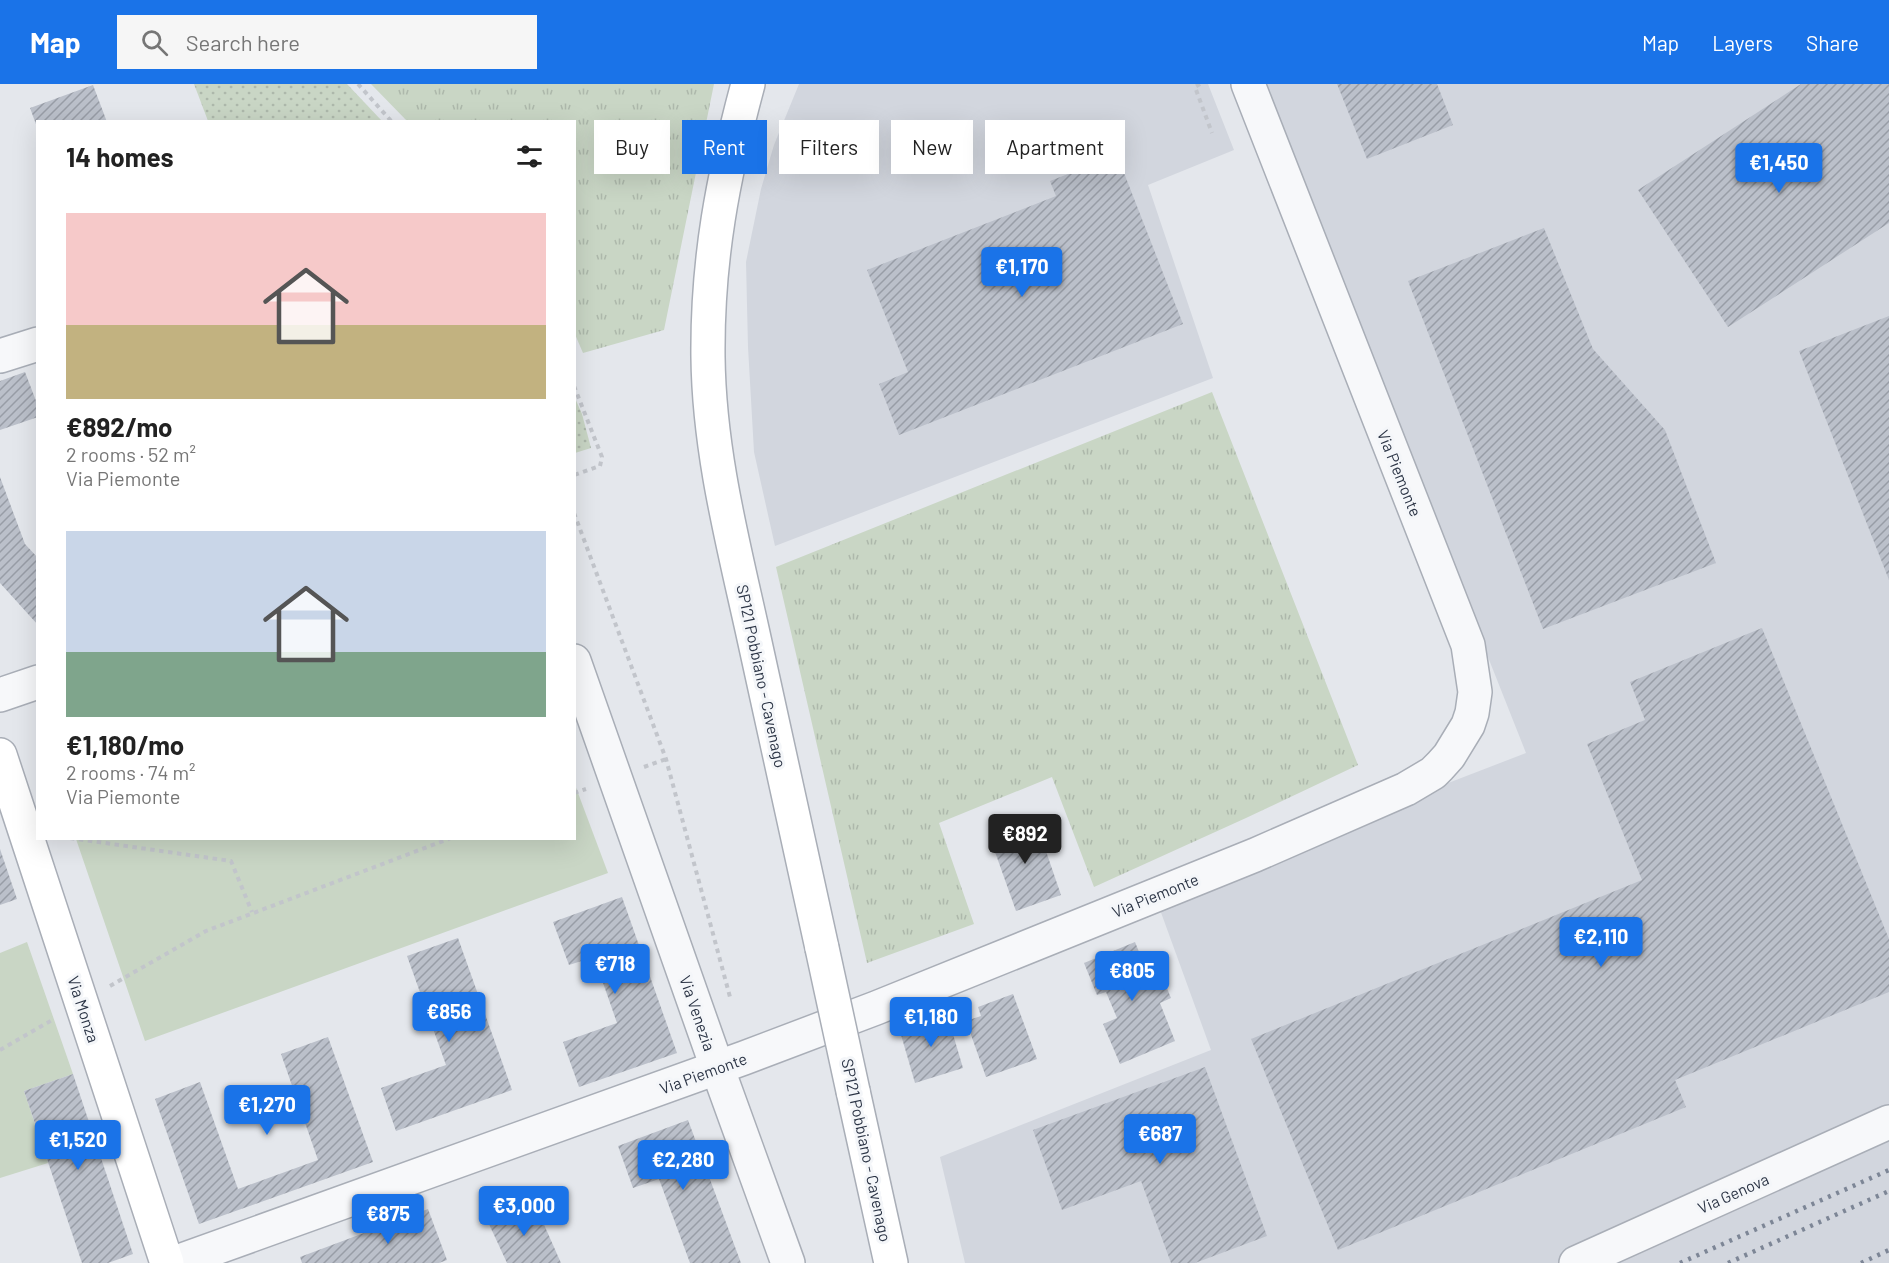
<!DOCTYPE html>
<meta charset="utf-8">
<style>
body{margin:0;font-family:Barlow,sans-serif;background:#f6f6f6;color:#222;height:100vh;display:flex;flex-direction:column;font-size:22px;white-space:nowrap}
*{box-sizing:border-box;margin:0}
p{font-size:20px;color:#767676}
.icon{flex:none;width:33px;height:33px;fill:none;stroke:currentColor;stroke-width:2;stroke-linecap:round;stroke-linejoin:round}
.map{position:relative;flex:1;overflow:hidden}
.drawer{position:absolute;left:36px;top:36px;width:540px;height:720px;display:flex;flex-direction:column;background:#fff;border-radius:0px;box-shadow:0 6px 24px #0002}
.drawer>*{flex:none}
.banner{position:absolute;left:594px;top:36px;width:570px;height:54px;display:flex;gap:12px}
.price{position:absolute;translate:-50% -51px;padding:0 14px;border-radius:6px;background:#1a73e8;color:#fff;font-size:20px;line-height:39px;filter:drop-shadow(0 2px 3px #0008)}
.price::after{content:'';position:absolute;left:50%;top:36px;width:18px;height:14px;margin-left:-9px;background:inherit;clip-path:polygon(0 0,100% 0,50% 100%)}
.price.on{background:#222;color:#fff}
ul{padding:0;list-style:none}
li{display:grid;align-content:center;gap:12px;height:318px;padding:0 30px}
li span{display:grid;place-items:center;height:186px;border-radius:0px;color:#555}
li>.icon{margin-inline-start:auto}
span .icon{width:108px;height:108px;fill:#fffc;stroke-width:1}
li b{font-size:26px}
h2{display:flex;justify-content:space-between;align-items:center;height:72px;padding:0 30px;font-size:26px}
.chip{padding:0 21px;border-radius:0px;background:#fff;box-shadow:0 6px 24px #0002;font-size:21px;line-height:54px}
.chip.on{background:#1a73e8;color:#fff}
header{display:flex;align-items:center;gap:36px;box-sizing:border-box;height:84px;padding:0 30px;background:#1a73e8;color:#fff}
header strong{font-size:28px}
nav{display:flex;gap:33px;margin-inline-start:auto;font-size:21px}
.search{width:420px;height:54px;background:#f6f6f6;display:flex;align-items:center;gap:15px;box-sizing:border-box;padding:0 21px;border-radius:0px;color:#767676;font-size:22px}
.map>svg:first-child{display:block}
.built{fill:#d2d6de}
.grass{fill:url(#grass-tufts)}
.park{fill:#c9d6c5}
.garden{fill:url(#garden-dots)}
.building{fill:url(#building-hatch)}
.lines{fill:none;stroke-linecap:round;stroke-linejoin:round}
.street-casing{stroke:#a9aeb7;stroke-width:36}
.secondary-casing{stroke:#a9aeb7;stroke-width:36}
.path{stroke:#c2c5cb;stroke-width:4;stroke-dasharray:4.5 4.5;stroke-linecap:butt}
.street{stroke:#f7f8fa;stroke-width:33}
.secondary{stroke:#fff;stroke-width:33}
.rail{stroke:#7d8696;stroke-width:4.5;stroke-dasharray:3 6;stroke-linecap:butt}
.secondary-bridge-casing{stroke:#a9aeb7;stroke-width:36;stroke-linecap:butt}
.secondary-bridge{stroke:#fff;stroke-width:33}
.labels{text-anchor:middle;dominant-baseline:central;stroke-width:6;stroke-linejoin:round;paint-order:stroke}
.street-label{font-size:16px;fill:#2b3445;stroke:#f4f6f9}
</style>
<header>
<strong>Map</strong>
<div class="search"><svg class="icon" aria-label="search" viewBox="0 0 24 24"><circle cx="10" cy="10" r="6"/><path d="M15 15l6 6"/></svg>Search here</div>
<nav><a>Map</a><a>Layers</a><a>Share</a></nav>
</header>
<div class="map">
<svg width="1889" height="1179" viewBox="0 0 1889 1179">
<defs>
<pattern id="grass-tufts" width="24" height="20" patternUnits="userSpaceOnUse" patternTransform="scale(1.5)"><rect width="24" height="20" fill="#c9d6c5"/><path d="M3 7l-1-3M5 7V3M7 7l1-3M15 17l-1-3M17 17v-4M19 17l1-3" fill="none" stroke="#adb8ab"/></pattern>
<pattern id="garden-dots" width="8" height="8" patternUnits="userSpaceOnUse" patternTransform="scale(1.5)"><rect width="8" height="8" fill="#c9d6c5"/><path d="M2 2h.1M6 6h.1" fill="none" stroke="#adb8ab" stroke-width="1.8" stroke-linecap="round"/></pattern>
<pattern id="building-hatch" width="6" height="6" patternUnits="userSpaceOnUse" patternTransform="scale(1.5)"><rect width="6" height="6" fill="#bbc0ca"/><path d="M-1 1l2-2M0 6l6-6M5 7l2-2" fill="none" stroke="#989da6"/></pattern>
</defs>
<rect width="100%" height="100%" fill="#e4e7ec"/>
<g class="built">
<path d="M 799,0 L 1208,0 L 1234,66 L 1148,101 L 1213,294 L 775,462 L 754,368 L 748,263 L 746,178 L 761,105 L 774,61 Z"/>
<path d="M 1261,0 L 1889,0 L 1889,1179 L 965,1179 L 940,1073 L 1211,966 L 1155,812 L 1526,669 Z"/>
</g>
<g class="grass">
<path d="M 371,0 L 714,0 L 664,246 L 583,269 L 574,248 L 574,38 L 407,37 Z"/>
<path d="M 1212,308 L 1358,681 L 1246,734 L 1094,803 L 1052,693 L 939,739 L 974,840 L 867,879 L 776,483 Z"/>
</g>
<g class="park">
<path d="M 575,701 L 608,789 L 145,957 L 76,755 L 574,754 Z"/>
<path d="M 27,858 L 73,990 L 24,1007 L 48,1079 L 0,1094 L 0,869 Z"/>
</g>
<g class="garden">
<path d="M 194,0 L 347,0 L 382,37 L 208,37 Z"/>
<path d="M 574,312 L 582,330 L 591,364 L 575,369 Z"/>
</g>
<g class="building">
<path d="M 1337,0 L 1437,0 L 1453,41 L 1367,75 Z"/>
<path d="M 1801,0 L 1889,0 L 1889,139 L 1728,243 L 1638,106 Z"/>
<path d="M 93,1 L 107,38 L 38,38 L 37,43 L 30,24 Z"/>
<path d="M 1117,71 L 1183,240 L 899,351 L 879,300 L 908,288 L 867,186 L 1056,112 L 1050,97 Z"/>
<path d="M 1544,144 L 1593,265 L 1665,346 L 1716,479 L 1543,545 L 1408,197 Z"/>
<path d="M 1889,232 L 1889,496 L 1799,267 Z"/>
<path d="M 25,288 L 38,322 L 38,333 L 0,346 L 0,297 Z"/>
<path d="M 0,393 L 25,460 L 38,474 L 38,541 L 0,499 Z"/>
<path d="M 1762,544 L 1889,855 L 1889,908 L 1675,996 L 1686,1023 L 1338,1166 L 1251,955 L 1642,796 L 1587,660 L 1645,636 L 1630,598 Z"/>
<path d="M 1035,735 L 1061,811 L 1016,827 L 989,751 Z"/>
<path d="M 0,765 L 17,815 L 0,821 Z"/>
<path d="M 622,813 L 677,969 L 579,1003 L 563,958 L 617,939 L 594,873 L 569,881 L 553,838 Z"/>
<path d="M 458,854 L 512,1006 L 396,1047 L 381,1004 L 446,981 L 407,872 Z"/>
<path d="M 1135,858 L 1146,885 L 1157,880 L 1171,914 L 1160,919 L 1175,957 L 1120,980 L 1103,940 L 1117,934 L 1106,908 L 1097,911 L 1084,879 Z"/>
<path d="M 1013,910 L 1037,975 L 986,993 L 966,937 L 981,932 L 978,923 Z"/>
<path d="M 947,930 L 963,984 L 915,999 L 899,944 Z"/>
<path d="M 328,953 L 373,1078 L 199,1140 L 155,1015 L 200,998 L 238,1105 L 318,1076 L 281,970 Z"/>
<path d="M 1205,983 L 1267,1152 L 1195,1179 L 1171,1179 L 1141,1097 L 1062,1126 L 1033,1046 Z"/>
<path d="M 73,990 L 133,1170 L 108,1179 L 82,1179 L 24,1007 Z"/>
<path d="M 688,1036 L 741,1179 L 690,1179 L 659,1095 L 633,1104 L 618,1062 Z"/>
<path d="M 534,1118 L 561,1179 L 507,1179 L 488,1138 Z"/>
<path d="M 428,1125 L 447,1176 L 439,1179 L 302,1179 L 300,1173 Z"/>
</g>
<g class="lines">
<g class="street-casing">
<g id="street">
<path d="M 0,272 L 38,260"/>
<path d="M 574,577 L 717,983 L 788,1179"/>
<path d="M 0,611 L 38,598"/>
<path d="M 174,1179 L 744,974 L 876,924 L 1255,771 L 1406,705 L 1433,689 L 1440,682 L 1449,672 L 1468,641 L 1472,629 L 1475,608 L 1468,561 L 1248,0"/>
<path d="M 1576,1179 L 1889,1038"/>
</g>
</g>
<g class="secondary-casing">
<g id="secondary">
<path d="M 748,0 C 723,93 707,175 708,273 C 709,366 732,455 752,545 C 775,652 799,758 822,864"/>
<path d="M 0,671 L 167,1179"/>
<path d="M 853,1007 L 891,1179"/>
</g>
</g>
<g class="path">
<path d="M 358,0 L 392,38"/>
<path d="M 1200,0 L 1195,3 L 1212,49"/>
<path d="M 574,302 L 602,373 L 600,382 L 574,391"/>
<path d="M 574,429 L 666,675 L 730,913"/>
<path d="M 644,683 L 666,675"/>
<path d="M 574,709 L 586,705"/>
<path d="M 70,754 L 231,777 L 252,828"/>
<path d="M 110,902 L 206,847 L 451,754"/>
<path d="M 0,966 L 54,935"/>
</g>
<use href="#street" class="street"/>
<use href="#secondary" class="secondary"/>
<g class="rail">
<path d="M 1680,1179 L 1889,1086"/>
<path d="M 1728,1179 L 1889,1107"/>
<path d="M 1861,1179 L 1889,1166"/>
</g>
<g class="secondary-bridge-casing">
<path id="secondary-bridge" d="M 822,864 L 853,1007"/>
</g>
<use href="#secondary-bridge" class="secondary-bridge"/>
</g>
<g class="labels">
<g class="street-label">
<text transform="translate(1400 389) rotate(68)">Via Piemonte</text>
<text transform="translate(762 592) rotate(78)">SP121 Pobbiano - Cavenago</text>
<text transform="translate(1155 811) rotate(-22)">Via Piemonte</text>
<text transform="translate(84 925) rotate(72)">Via Monza</text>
<text transform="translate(698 929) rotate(71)">Via Venezia</text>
<text transform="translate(703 989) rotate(-20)">Via Piemonte</text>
<text transform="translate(867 1066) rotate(78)">SP121 Pobbiano - Cavenago</text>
<text transform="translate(1733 1109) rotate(-24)">Via Genova</text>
</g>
</g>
</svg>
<b class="price" style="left:1779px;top:110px">€1,450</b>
<b class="price" style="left:1022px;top:214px">€1,170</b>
<b class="price on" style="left:1025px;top:781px">€892</b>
<b class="price" style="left:1601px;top:884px">€2,110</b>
<b class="price" style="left:615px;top:911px">€718</b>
<b class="price" style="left:1132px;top:918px">€805</b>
<b class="price" style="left:449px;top:959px">€856</b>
<b class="price" style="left:931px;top:964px">€1,180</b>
<b class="price" style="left:267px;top:1052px">€1,270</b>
<b class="price" style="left:1160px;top:1081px">€687</b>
<b class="price" style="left:78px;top:1087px">€1,520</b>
<b class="price" style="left:683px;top:1107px">€2,280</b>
<b class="price" style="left:524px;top:1153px">€3,000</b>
<b class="price" style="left:388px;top:1161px">€875</b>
<div class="banner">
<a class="chip">Buy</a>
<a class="chip on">Rent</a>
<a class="chip">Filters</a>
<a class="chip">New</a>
<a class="chip">Apartment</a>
</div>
<section class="drawer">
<h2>14 homes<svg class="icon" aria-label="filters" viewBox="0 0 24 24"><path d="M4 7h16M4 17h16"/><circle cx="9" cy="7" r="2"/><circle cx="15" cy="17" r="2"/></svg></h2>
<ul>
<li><span style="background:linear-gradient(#f6c9c9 60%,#c2b280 0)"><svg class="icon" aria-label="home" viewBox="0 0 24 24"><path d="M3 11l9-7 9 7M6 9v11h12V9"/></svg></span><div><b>€892/mo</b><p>2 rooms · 52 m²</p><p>Via Piemonte</p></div></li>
<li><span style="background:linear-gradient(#c9d6e8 65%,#7fa58c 0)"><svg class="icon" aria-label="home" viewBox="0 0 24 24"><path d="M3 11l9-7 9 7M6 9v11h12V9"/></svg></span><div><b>€1,180/mo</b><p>2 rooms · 74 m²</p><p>Via Piemonte</p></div></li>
</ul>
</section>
</div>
